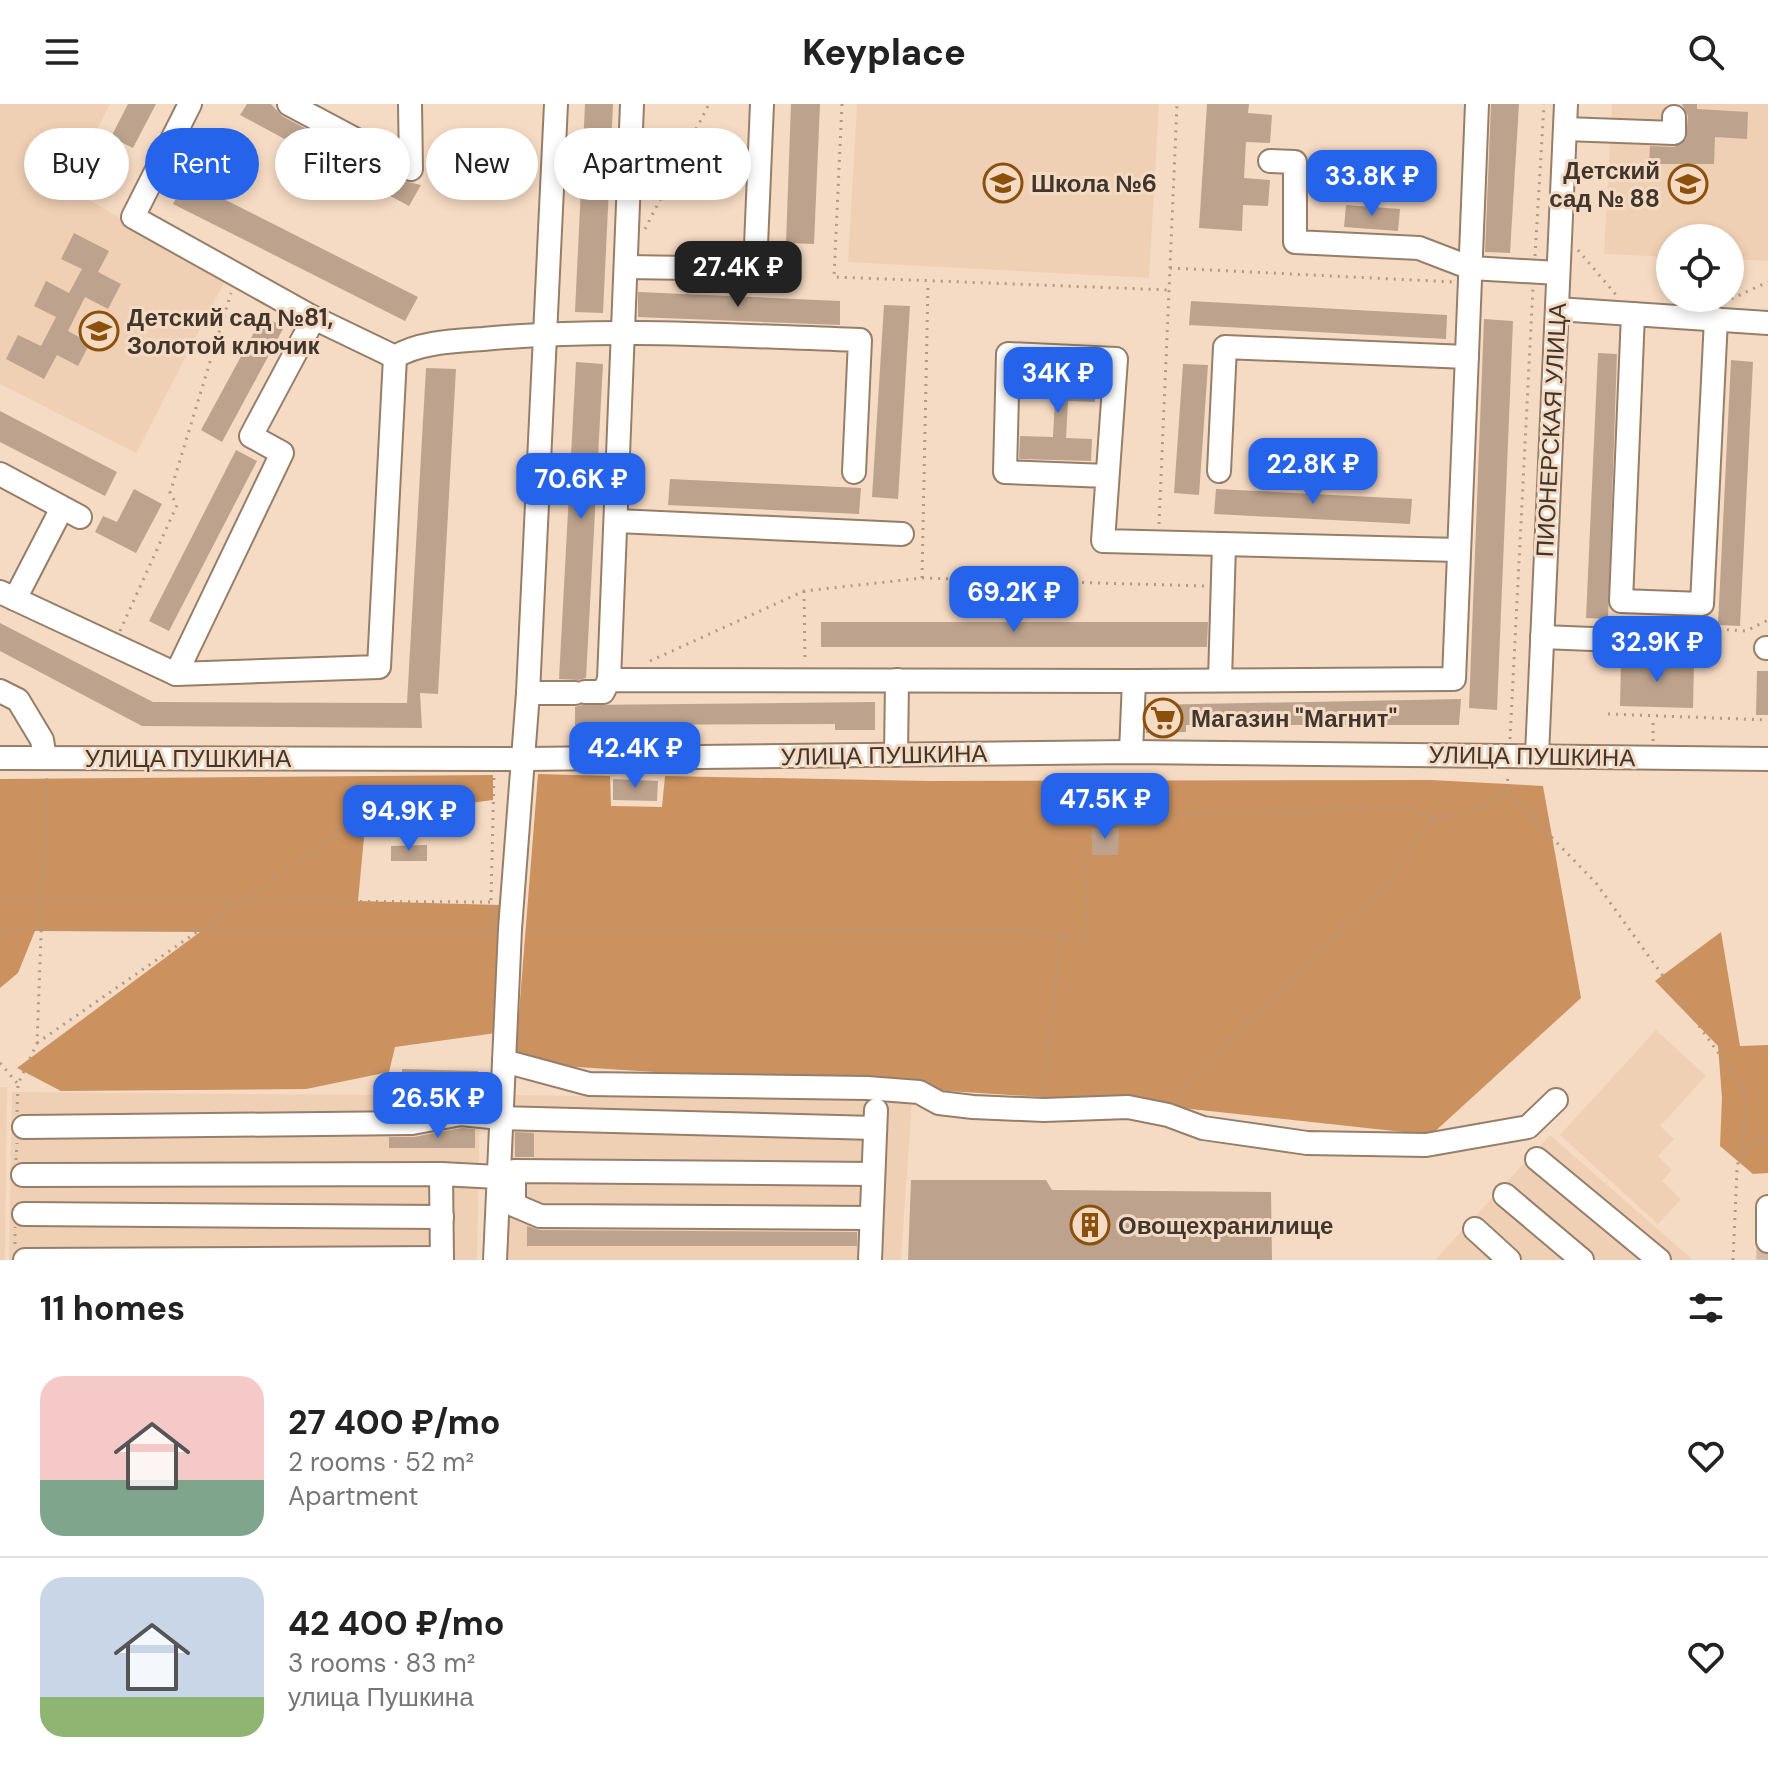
<!DOCTYPE html>
<meta charset="utf-8">
<style>
body{margin:0;font-family:"DM Sans",sans-serif;background:#f6f6f6;color:#222;height:100vh;display:flex;flex-direction:column;font-size:30px;white-space:nowrap}
*{box-sizing:border-box;margin:0}
p{font-size:26px;color:#767676}
.icon{flex:none;width:44px;height:44px;fill:none;stroke:currentColor;stroke-width:2;stroke-linecap:round;stroke-linejoin:round}
.map{position:relative;height:1156px;overflow:hidden}
.drawer{display:flex;flex-direction:column;background:#fff;flex:1}
.drawer>*{flex:none}
.guide{position:absolute;left:24px;top:24px;width:800px;height:72px;display:flex;gap:16px}
.tools{position:absolute;left:1656px;top:120px;display:grid;gap:16px}
.tools a{display:grid;place-items:center;width:88px;height:88px;border-radius:50%;background:#fff;box-shadow:0 4px 12px #0003;font-size:40px}
.price{position:absolute;translate:-50% -68px;padding:0 18px;border-radius:16px;background:#2563eb;color:#fff;font-size:26px;line-height:52px;filter:drop-shadow(0 2px 4px #0008)}
.price::after{content:'';position:absolute;left:50%;top:48px;width:24px;height:18px;margin-left:-12px;background:inherit;clip-path:polygon(0 0,100% 0,50% 100%)}
.price.on{background:#222;color:#fff}
ul{padding:0;list-style:none}
li{display:flex;align-items:center;gap:24px;height:200px;padding:0 40px}
li+li{border-top:2px solid #e0e0e0}
li span{display:grid;place-items:center;flex:none;width:224px;height:160px;border-radius:24px;color:#555}
li>.icon{margin-inline-start:auto}
span .icon{width:96px;height:96px;fill:#fffc;stroke-width:1}
li b{font-size:34px}
h2{display:flex;justify-content:space-between;align-items:center;height:96px;padding:0 40px;font-size:34px}
.tag{padding:0 28px;border-radius:36px;background:#fff;box-shadow:0 4px 12px #0003;font-size:28px;line-height:72px}
.tag.on{background:#2563eb;color:#fff}
header{display:flex;justify-content:space-between;align-items:center;height:104px;padding:0 40px;background:#fff;font-size:36px;font-weight:800}
.map>svg:first-child{display:block}
.built{fill:#f0d0b4}
.forest{fill:#cb925f}
.building{fill:#bda38d}
.lines{fill:none;stroke-linecap:round;stroke-linejoin:round}
.minor-tunnel{stroke:#d2baa6;stroke-width:22;stroke-dasharray:22 11;stroke-linecap:butt}
.minor-casing{stroke:#967e69;stroke-width:26}
.path{stroke:#ae9a88;stroke-width:3;stroke-dasharray:2 6;stroke-linecap:butt}
.minor{stroke:#fff;stroke-width:22}
.labels{text-anchor:middle;dominant-baseline:central;stroke-width:6;stroke-linejoin:round;paint-order:stroke}
.poi-label{font-size:24px;font-weight:bold;fill:#40362d;stroke:#f6dbc4;text-anchor:start}
.street-label{font-size:24px;fill:#40362d;stroke:#f6dbc4}
</style>
<header><svg class="icon" aria-label="menu" viewBox="0 0 24 24"><path d="M4 6h16M4 12h16M4 18h16"/></svg>Keyplace<svg class="icon" aria-label="search" viewBox="0 0 24 24"><circle cx="10" cy="10" r="6"/><path d="M15 15l6 6"/></svg></header>
<div class="map">
<svg width="1768" height="1156" viewBox="0 0 1768 1156">
<rect width="100%" height="100%" fill="#f6dbc4"/>
<g class="built">
<path d="M 0,0 L 110,0 L 67,84 L 227,173 L 136,349 L 0,280 Z"/>
<path d="M 857,0 L 1159,0 L 1149,174 L 848,158 Z"/>
<path d="M 1612,0 L 1768,0 L 1768,157 L 1730,155 L 1730,134 L 1670,134 L 1670,153 L 1604,150 Z"/>
<path d="M 1656,926 L 1706,972 L 1660,1022 L 1674,1035 L 1658,1052 L 1672,1066 L 1662,1077 L 1681,1095 L 1658,1120 L 1560,1031 Z"/>
<path d="M 0,983 L 7,983 L 5,1156 L 0,1156 Z"/>
<path d="M 12,988 L 480,992 L 477,1156 L 9,1156 Z"/>
<path d="M 513,991 L 912,996 L 901,1156 L 506,1156 Z"/>
<path d="M 1550,1031 L 1693,1156 L 1435,1156 Z"/>
</g>
<g class="forest">
<path d="M 538,670 L 610,672 L 611,702 L 662,703 L 665,672 L 928,677 L 1431,676 L 1543,682 L 1581,894 L 1431,1031 L 1135,999 L 515,959 Z"/>
<path d="M 493,671 L 493,696 L 366,712 L 358,797 L 500,801 L 496,929 L 395,943 L 389,968 L 306,985 L 61,987 L 17,964 L 200,828 L 35,827 L 18,869 L 0,884 L 0,675 Z"/>
<path d="M 1721,828 L 1740,942 L 1768,941 L 1768,1069 L 1753,1070 L 1720,1042 L 1722,994 L 1718,942 L 1655,877 Z"/>
</g>
<g class="building">
<path d="M 128,0 L 156,0 L 133,44 L 111,33 Z"/>
<path d="M 247,0 L 271,0 L 282,12 L 404,77 L 421,81 L 409,102 L 240,11 Z"/>
<path d="M 585,0 L 613,0 L 603,209 L 575,208 Z"/>
<path d="M 791,0 L 820,0 L 814,140 L 786,139 Z"/>
<path d="M 1207,0 L 1249,0 L 1248,9 L 1272,11 L 1270,39 L 1246,38 L 1244,74 L 1270,76 L 1268,102 L 1243,101 L 1242,127 L 1199,124 Z"/>
<path d="M 1491,0 L 1519,0 L 1510,149 L 1485,148 Z"/>
<path d="M 1682,0 L 1697,0 L 1697,5 L 1748,8 L 1747,35 L 1715,33 L 1714,60 L 1649,60 L 1650,42 L 1674,43 L 1686,35 L 1688,12 Z"/>
<path d="M 186,76 L 418,193 L 405,217 L 173,100 Z"/>
<path d="M 1346,101 L 1400,105 L 1398,127 L 1344,123 Z"/>
<path d="M 74,129 L 109,147 L 98,168 L 121,180 L 108,205 L 85,193 L 68,227 L 90,239 L 78,262 L 57,251 L 44,275 L 6,255 L 18,231 L 41,242 L 56,213 L 34,202 L 46,177 L 69,189 L 82,165 L 61,155 Z"/>
<path d="M 638,188 L 840,197 L 840,221 L 638,213 Z"/>
<path d="M 1191,197 L 1447,211 L 1446,235 L 1189,221 Z"/>
<path d="M 884,201 L 910,202 L 898,395 L 872,393 Z"/>
<path d="M 263,212 L 284,223 L 222,338 L 201,326 Z"/>
<path d="M 1484,215 L 1513,217 L 1497,606 L 1469,604 Z"/>
<path d="M 1598,249 L 1617,250 L 1608,515 L 1586,514 Z"/>
<path d="M 1731,256 L 1753,258 L 1740,522 L 1718,521 Z"/>
<path d="M 576,258 L 603,260 L 586,574 L 578,576 L 559,575 Z"/>
<path d="M 1183,260 L 1208,261 L 1199,391 L 1174,389 Z"/>
<path d="M 426,264 L 456,265 L 438,590 L 420,589 L 422,624 L 142,622 L 0,547 L 0,519 L 153,598 L 407,599 Z"/>
<path d="M 1022,267 L 1096,271 L 1095,298 L 1068,297 L 1066,334 L 1092,335 L 1091,357 L 1019,355 L 1020,332 L 1053,333 L 1055,294 L 1021,292 Z"/>
<path d="M 0,307 L 117,368 L 105,392 L 0,338 Z"/>
<path d="M 236,346 L 257,357 L 169,527 L 149,517 Z"/>
<path d="M 670,375 L 861,384 L 859,410 L 668,401 Z"/>
<path d="M 134,385 L 162,400 L 136,449 L 95,428 L 103,412 L 117,418 Z"/>
<path d="M 1216,385 L 1412,395 L 1410,420 L 1214,410 Z"/>
<path d="M 821,518 L 1208,518 L 1207,543 L 821,543 Z"/>
<path d="M 1621,557 L 1694,559 L 1693,604 L 1620,602 Z"/>
<path d="M 1757,567 L 1768,567 L 1768,611 L 1756,611 Z"/>
<path d="M 1461,595 L 1459,621 L 1186,621 L 1186,628 L 1146,629 L 1147,601 Z"/>
<path d="M 875,598 L 875,626 L 835,626 L 835,620 L 575,621 L 575,603 L 582,601 Z"/>
<path d="M 613,675 L 658,677 L 657,697 L 613,696 Z"/>
<path d="M 1092,724 L 1119,724 L 1118,751 L 1092,751 Z"/>
<path d="M 427,741 L 427,757 L 391,757 L 391,742 Z"/>
<path d="M 402,965 L 478,967 L 478,992 L 401,990 Z"/>
<path d="M 462,1024 L 475,1025 L 475,1044 L 389,1044 L 389,1033 L 414,1033 Z"/>
<path d="M 515,1028 L 534,1029 L 534,1053 L 515,1053 Z"/>
<path d="M 911,1076 L 1046,1076 L 1052,1086 L 1271,1088 L 1272,1156 L 908,1156 Z"/>
<path d="M 527,1122 L 540,1126 L 857,1128 L 857,1142 L 527,1142 Z"/>
</g>
<g class="lines">
<path class="minor-tunnel" d="M 1767,1156 L 1768,1137"/>
<g class="minor-casing">
<g id="minor">
<path d="M 289,0 L 411,65 L 410,0"/>
<path d="M 1565,25 L 1674,29 L 1674,13"/>
<path d="M 1270,57 L 1295,58 L 1295,138 L 1419,144 L 1471,164 L 1558,169"/>
<path d="M 626,163 L 755,165 L 762,0"/>
<path d="M 1557,205 L 1768,219"/>
<path d="M 1633,210 L 1621,497 L 1702,500 L 1716,215"/>
<path d="M 314,214 L 395,253"/>
<path d="M 1219,367 L 1225,243 L 1467,253"/>
<path d="M 0,370 L 80,413"/>
<path d="M 1107,372 L 1005,368 L 1008,250 L 1116,255 L 1103,437 L 1458,446"/>
<path d="M 617,417 L 902,430"/>
<path d="M 0,488 L 176,570 L 379,563 L 395,253 C 419,238 455,237 483,235 C 608,223 735,232 860,236 L 854,368"/>
<path d="M 15,495 L 62,404"/>
<path d="M 1542,533 L 1694,539"/>
<path d="M 1766,544 L 1768,544"/>
<path d="M 176,570 L 282,349 L 251,332 L 314,214 L 133,113 L 190,0"/>
<path d="M 609,576 L 632,0"/>
<path d="M 1220,576 L 1224,440"/>
<path d="M 1134,577 L 1454,575 L 1477,0"/>
<path d="M 0,587 L 18,596 L 42,636 L 45,654"/>
<path d="M 585,588 L 603,588 L 609,576 L 1134,577 L 1131,648"/>
<path d="M 528,589 L 575,589"/>
<path d="M 896,651 L 897,576"/>
<path d="M 1537,651 L 1566,0"/>
<path d="M 0,654 L 525,655 L 1131,648 L 1768,655"/>
<path d="M 504,957 L 589,980 L 867,984 L 919,988 L 939,999 L 973,1003 L 1044,1006 L 1128,1003 L 1168,1011 L 1203,1024 L 1307,1039 L 1426,1041 L 1528,1023 L 1556,996"/>
<path d="M 24,1023 L 412,1019 L 461,1010 L 501,1014 L 875,1024"/>
<path d="M 1537,1055 L 1659,1156"/>
<path d="M 441,1070 L 442,1156"/>
<path d="M 23,1071 L 441,1070 L 498,1073"/>
<path d="M 1505,1091 L 1582,1156"/>
<path d="M 24,1110 L 442,1113"/>
<path d="M 871,1114 L 540,1112 L 514,1101 L 514,1067 L 873,1070"/>
<path d="M 1475,1125 L 1509,1156"/>
<path d="M 1768,1137 L 1768,1103"/>
<path d="M 25,1156 L 442,1154"/>
<path d="M 495,1156 L 510,825 L 528,589 L 556,0"/>
<path d="M 870,1156 L 876,1006"/>
</g>
</g>
<g class="path">
<path d="M 842,0 L 834,173 L 1169,186"/>
<path d="M 645,125 L 709,0"/>
<path d="M 1578,146 L 1617,192"/>
<path d="M 1535,152 L 1544,0"/>
<path d="M 1170,164 L 1454,178"/>
<path d="M 1724,198 L 1768,178"/>
<path d="M 1159,420 L 1177,0"/>
<path d="M 922,474 L 928,178"/>
<path d="M 804,487 L 805,559"/>
<path d="M 1703,516 L 1703,524 L 1746,527 L 1768,516"/>
<path d="M 120,527 L 177,401 L 170,389 L 231,189"/>
<path d="M 650,557 L 804,487 L 922,474 L 1206,482"/>
<path d="M 1608,610 L 1768,616"/>
<path d="M 1510,635 L 1533,183"/>
<path d="M 1653,637 L 1653,613"/>
<path d="M 1507,687 L 1596,779 L 1743,983 L 1747,1007 L 1737,1064"/>
<path d="M 0,796 L 491,798"/>
<path d="M 0,825 L 491,825"/>
<path d="M 527,825 L 1020,826 L 1086,835 L 1083,712 L 1406,703 L 1432,715"/>
<path d="M 490,836 L 494,672"/>
<path d="M 37,939 L 404,684 L 406,672"/>
<path d="M 0,959 L 18,980"/>
<path d="M 1045,987 L 1048,941 L 1062,832"/>
<path d="M 1177,996 L 1189,976 L 1388,780 L 1432,715 L 1466,708 L 1507,687 L 1508,671"/>
<path d="M 17,1008 L 18,980 L 37,939 L 47,672"/>
<path d="M 16,1056 L 17,1039"/>
<path d="M 1740,1059 L 1749,1042 L 1768,1033"/>
<path d="M 15,1140 L 15,1123"/>
<path d="M 1733,1156 L 1737,1066"/>
</g>
<use href="#minor" class="minor"/>
</g>
<defs>
<g id="school-ring" transform="scale(2)"><circle r="9.5" fill="#f6dbc4" stroke="#8b500c" stroke-width="1.5"/><path d="M0-5L7-2L0 1L-7-2ZM-4 1L0 2.5L4 1V4Q0 6-4 4Z" fill="#8b500c"/></g>
<g id="supermarket-ring" transform="scale(2)"><circle r="9.5" fill="#f6dbc4" stroke="#8b500c" stroke-width="1.5"/><path d="M-6-5.5h2.5l.6 2H6L4.5 2H-2.5L-4.4-4H-6ZM-1.5 3.2a1.3 1.3 0 1 0 .1 0ZM3 3.2a1.3 1.3 0 1 0 .1 0Z" fill="#8b500c"/></g>
<g id="building-ring" transform="scale(2)"><circle r="9.5" fill="#f6dbc4" stroke="#8b500c" stroke-width="1.5"/><path d="M-4-6H4V6H1V3H-1V6H-4ZM-2.5-4.3h1.7v1.8h-1.7ZM.8-4.3h1.7v1.8H.8ZM-2.5-1h1.7V.8h-1.7ZM.8-1h1.7V.8H.8Z" fill="#8b500c"/></g>
</defs>
<g fill-rule="evenodd">
<use href="#school-ring" x="1003" y="79"/>
<use href="#school-ring" x="1688" y="80"/>
<use href="#school-ring" x="99" y="227"/>
<use href="#supermarket-ring" x="1163" y="614"/>
<use href="#building-ring" x="1090" y="1121"/>
</g>
<g class="labels">
<g class="poi-label">
<text x="1660" y="66" text-anchor="end">Детский<tspan x="1660" dy="28">сад № 88</tspan></text>
<text x="1031" y="79">Школа №6</text>
<text x="127" y="213">Детский сад №81,<tspan x="127" dy="28">Золотой ключик</tspan></text>
<text x="1191" y="614">Магазин "Магнит"</text>
<text x="1118" y="1121">Овощехранилище</text>
</g>
<g class="street-label">
<text transform="translate(1551 326) rotate(-87)">ПИОНЕРСКАЯ УЛИЦА</text>
<text transform="translate(884 651) rotate(-1)">УЛИЦА ПУШКИНА</text>
<text transform="translate(1532 652) rotate(1)">УЛИЦА ПУШКИНА</text>
<text x="188" y="654">УЛИЦА ПУШКИНА</text>
</g>
</g>
</svg>
<div class="tools">
<a><svg class="icon" aria-label="locate" viewBox="0 0 24 24"><circle cx="12" cy="12" r="6"/><path d="M12 2v4M12 18v4M2 12h4M18 12h4"/></svg></a>
</div>
<b class="price" style="left:1372px;top:114px">33.8K ₽</b>
<b class="price on" style="left:738px;top:205px">27.4K ₽</b>
<b class="price" style="left:1058px;top:311px">34K ₽</b>
<b class="price" style="left:1313px;top:402px">22.8K ₽</b>
<b class="price" style="left:581px;top:417px">70.6K ₽</b>
<b class="price" style="left:1014px;top:530px">69.2K ₽</b>
<b class="price" style="left:1657px;top:580px">32.9K ₽</b>
<b class="price" style="left:635px;top:686px">42.4K ₽</b>
<b class="price" style="left:1105px;top:737px">47.5K ₽</b>
<b class="price" style="left:409px;top:749px">94.9K ₽</b>
<b class="price" style="left:438px;top:1036px">26.5K ₽</b>
<div class="guide">
<a class="tag">Buy</a>
<a class="tag on">Rent</a>
<a class="tag">Filters</a>
<a class="tag">New</a>
<a class="tag">Apartment</a>
</div>
</div>
<section class="drawer">
<h2>11 homes<svg class="icon" aria-label="filters" viewBox="0 0 24 24"><path d="M4 7h16M4 17h16"/><circle cx="9" cy="7" r="2"/><circle cx="15" cy="17" r="2"/></svg></h2>
<ul>
<li><span style="background:linear-gradient(#f6c9c9 65%,#7fa58c 0)"><svg class="icon" aria-label="home" viewBox="0 0 24 24"><path d="M3 11l9-7 9 7M6 9v11h12V9"/></svg></span><div><b>27 400 ₽/mo</b><p>2 rooms · 52 m²</p><p>Apartment</p></div><svg class="icon" aria-label="heart" viewBox="0 0 24 24"><path d="M12 20l-8-8c-3-5 5-10 8-4 3-6 11-1 8 4z"/></svg></li>
<li><span style="background:linear-gradient(#c9d6e8 75%,#8fb573 0)"><svg class="icon" aria-label="home" viewBox="0 0 24 24"><path d="M3 11l9-7 9 7M6 9v11h12V9"/></svg></span><div><b>42 400 ₽/mo</b><p>3 rooms · 83 m²</p><p>улица Пушкина</p></div><svg class="icon" aria-label="heart" viewBox="0 0 24 24"><path d="M12 20l-8-8c-3-5 5-10 8-4 3-6 11-1 8 4z"/></svg></li>
</ul>
</section>
